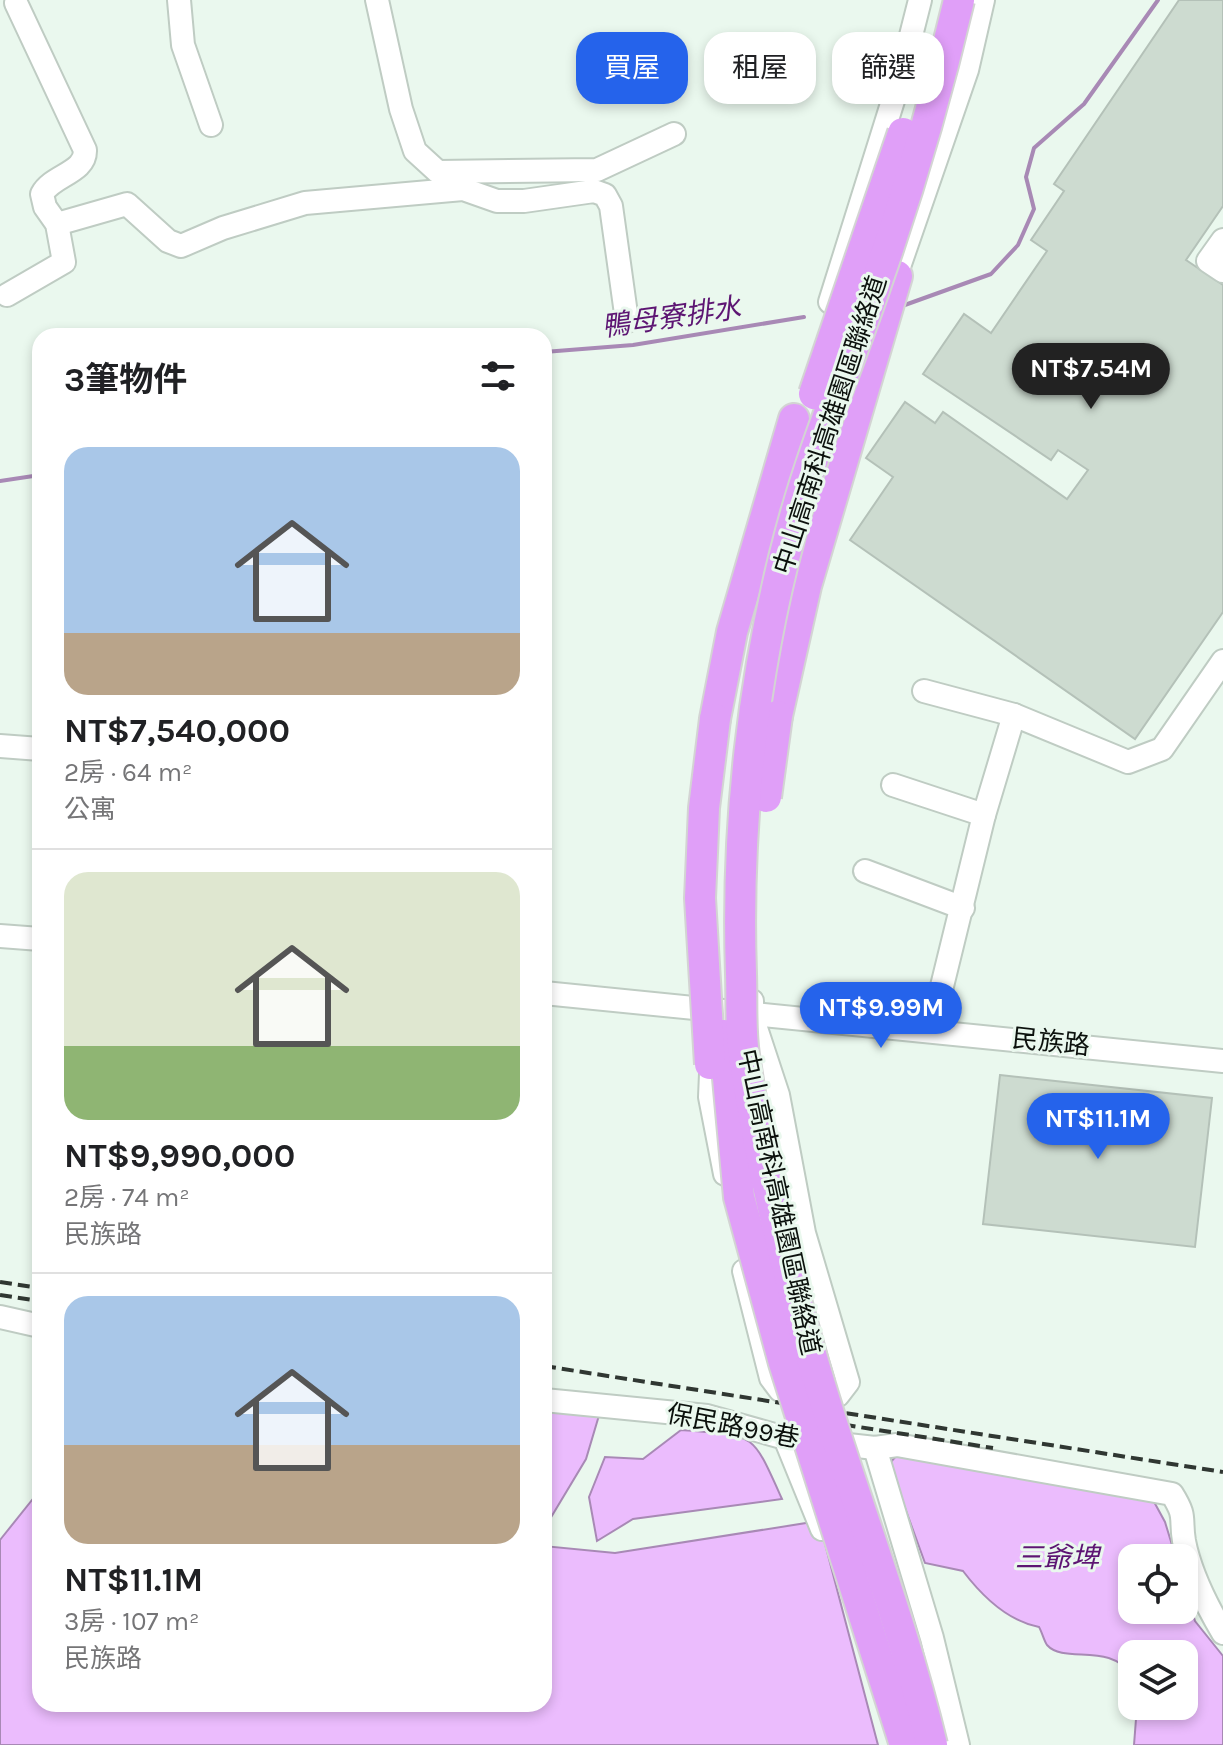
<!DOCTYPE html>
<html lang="zh-TW">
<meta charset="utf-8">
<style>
body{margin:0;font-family:Karla,"Noto Sans TC",sans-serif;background:#f2f2f2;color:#202124;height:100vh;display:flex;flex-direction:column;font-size:30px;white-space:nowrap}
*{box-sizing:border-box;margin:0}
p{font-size:26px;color:#757577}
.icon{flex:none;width:44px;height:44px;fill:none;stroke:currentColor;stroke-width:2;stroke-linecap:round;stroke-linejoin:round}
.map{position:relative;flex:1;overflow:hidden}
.drawer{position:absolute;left:32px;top:328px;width:520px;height:1384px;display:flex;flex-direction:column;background:#fff;border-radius:24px;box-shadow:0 4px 12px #0003}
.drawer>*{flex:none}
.banner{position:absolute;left:576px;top:32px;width:526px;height:72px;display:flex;gap:16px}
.controls{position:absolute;left:1118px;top:1544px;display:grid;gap:16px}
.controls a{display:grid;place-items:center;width:80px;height:80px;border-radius:16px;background:#fff;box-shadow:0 4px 12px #0003;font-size:40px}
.price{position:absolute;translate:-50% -68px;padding:0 18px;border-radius:28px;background:#2563eb;color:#fff;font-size:26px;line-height:52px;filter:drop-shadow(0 2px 4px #0008)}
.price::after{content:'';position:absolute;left:50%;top:48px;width:24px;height:18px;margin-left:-12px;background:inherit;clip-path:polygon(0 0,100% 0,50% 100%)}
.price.current{background:#222;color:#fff}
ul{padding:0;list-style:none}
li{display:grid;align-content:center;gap:16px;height:424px;padding:0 32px}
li+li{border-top:2px solid #e0e0e0}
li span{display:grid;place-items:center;height:248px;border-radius:24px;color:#555}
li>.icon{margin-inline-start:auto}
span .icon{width:144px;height:144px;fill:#fffc;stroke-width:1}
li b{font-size:34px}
h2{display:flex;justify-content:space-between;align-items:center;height:96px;padding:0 32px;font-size:34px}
.chip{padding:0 28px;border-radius:24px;background:#fff;box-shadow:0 4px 12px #0003;font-size:28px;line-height:72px}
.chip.current{background:#2563eb;color:#fff}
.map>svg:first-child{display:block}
.water{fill:#ebbcfd;stroke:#a889b5;stroke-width:2}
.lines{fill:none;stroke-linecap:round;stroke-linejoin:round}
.stream{stroke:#a889b5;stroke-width:4}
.building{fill:#cddbd0;stroke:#b4c1b8;stroke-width:2}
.minor-casing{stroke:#bfccc3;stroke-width:26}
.highway-casing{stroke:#d3d4d3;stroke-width:34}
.minor{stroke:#fff;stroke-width:22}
.highway{stroke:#e09ff8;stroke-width:30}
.rail{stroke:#303732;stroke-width:4;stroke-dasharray:12 6;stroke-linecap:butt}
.highway-bridge-casing{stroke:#d3d4d3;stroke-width:34;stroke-linecap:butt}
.highway-bridge{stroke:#e09ff8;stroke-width:30}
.labels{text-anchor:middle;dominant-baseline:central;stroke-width:6;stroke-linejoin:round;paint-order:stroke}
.street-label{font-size:26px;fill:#0c110d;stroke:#eaf8ee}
.water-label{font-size:28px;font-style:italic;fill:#5d1573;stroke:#eaf8ee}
</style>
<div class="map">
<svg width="1223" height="1745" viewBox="0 0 1223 1745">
<rect width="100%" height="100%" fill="#eaf8ee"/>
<g class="water">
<path d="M 544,1402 L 600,1412 L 586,1459 L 544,1529 Z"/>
<path d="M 681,1430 C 756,1436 751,1430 782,1499 L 633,1519 L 597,1541 L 589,1497 L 605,1457 L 643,1459 Z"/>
<path d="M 897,1455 L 1153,1500 L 1165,1522 L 1176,1558 L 1132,1558 L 1132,1610 L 1184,1610 L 1184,1585 L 1195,1621 L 1223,1656 L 1223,1745 L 1134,1745 L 1137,1706 L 1184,1706 L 1184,1654 L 1132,1654 L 1132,1676 C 1110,1641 1065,1665 1047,1645 C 1044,1641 1042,1632 1039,1627 C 1008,1621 982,1596 963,1571 L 925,1563 L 889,1464 Z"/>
<path d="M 40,1490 L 40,1704 L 544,1704 L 544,1546 L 615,1553 L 819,1521 L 878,1745 L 0,1745 L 0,1540 Z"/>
</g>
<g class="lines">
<g class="stream">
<path d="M 902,306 L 991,274 L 1018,245 L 1034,209 L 1026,177 L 1034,148 L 1084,104 L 1158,0"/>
<path d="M 544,352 L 633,345 L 804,317"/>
<path d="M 0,481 L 40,475"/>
</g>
</g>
<g class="building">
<path d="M 1179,0 L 1223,0 L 1223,206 L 1186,260 L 1223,285 L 1223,612 L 1135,739 L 850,540 L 893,477 L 866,458 L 905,402 L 935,423 L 943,412 L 1067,499 L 1088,470 L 1058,450 L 1051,460 L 923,374 L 964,314 L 991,333 L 1047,251 L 1031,240 L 1064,191 L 1054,184 Z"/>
<path d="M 1000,1075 L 1212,1098 L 1195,1247 L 983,1224 Z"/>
</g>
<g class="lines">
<g class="minor-casing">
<g id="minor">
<path d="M 179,0 L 183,45 L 211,125"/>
<path d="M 377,0 L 401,109 L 415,151 L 438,172 L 597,170 L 674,134"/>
<path d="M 57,224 L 127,204 L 168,241 L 181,246 L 223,228 L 305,203 L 463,189 L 497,201 L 524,201 L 594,191 L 605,195 L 611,206 L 627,321"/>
<path d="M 1223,240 L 1208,261 L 1223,271"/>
<path d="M 892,287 L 967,70 L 983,0"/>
<path d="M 7,295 L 64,262 L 57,224 L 45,207 L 42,194 C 52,175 86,173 85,150 L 16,3"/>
<path d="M 830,302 L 901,75 L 920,0"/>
<path d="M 924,691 L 1014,715 L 1128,762 L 1162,749 L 1223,661"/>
<path d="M 0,746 L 40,749"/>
<path d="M 893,785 L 984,815"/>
<path d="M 865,871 L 963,908"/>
<path d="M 0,936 L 40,939"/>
<path d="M 544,993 L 1223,1061"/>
<path d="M 931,1031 L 984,815 L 1014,715"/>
<path d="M 712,1050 L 710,1097 L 725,1174"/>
<path d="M 744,1271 L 771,1378 L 780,1390 L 838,1395 L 848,1382 L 804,1233 L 778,1095 L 752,1016 L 752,1001"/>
<path d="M 0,1317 L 40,1326"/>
<path d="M 544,1400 L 707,1416 L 785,1438 L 875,1448 L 897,1445 L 1172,1494 C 1187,1518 1180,1517 1184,1541 C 1190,1572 1207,1606 1223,1633"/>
<path d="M 785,1438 L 822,1529"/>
<path d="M 875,1448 L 932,1638 L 958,1745"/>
</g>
</g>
<g class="highway-casing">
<g id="highway">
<path d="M 777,716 L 806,586 L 897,276"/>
<path d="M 715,719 L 732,632 L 794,419"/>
</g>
</g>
<use href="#minor" class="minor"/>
<use href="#highway" class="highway"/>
<g class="rail">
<path d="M 0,1282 L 40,1288"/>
<path d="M 0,1295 L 40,1301"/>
<path d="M 544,1366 L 1223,1472"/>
<path d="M 808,1419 L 993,1448"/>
</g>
<g class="highway-bridge-casing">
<g id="highway-bridge">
<path d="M 814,394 L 903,133"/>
<path d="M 766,797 L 777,716"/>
<path d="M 724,1035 L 739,1197 L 784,1363 L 905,1745"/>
<path d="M 710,1064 L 700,898 L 704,808 L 715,719"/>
<path d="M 932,1745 C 901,1616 851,1492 814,1365 C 785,1265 759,1158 744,1055 C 740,1029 742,1001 741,974 C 736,828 752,677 790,535 C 813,447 849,364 878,278 C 910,187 937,94 959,0"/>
</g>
</g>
<use href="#highway-bridge" class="highway-bridge"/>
</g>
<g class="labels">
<g class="street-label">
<text transform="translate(830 425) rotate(-72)">中山高南科高雄園區聯絡道</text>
<text transform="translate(1051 1042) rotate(6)">民族路</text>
<text transform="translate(779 1202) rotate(78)">中山高南科高雄園區聯絡道</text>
<text transform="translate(733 1426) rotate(11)">保民路99巷</text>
</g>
<g class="water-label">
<text transform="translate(671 317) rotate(-8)">鴨母寮排水</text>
<text x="1057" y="1557">三爺埤</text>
</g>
</g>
</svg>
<div class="controls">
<a><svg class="icon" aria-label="locate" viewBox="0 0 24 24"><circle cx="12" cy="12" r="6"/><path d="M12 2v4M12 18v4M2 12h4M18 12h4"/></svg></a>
<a><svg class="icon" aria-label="layers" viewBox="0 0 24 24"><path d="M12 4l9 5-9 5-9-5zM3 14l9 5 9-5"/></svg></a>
</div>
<b class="price current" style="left:1091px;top:411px">NT$7.54M</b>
<b class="price" style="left:881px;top:1050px">NT$9.99M</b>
<b class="price" style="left:1098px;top:1161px">NT$11.1M</b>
<div class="banner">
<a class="chip current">買屋</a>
<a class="chip">租屋</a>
<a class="chip">篩選</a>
</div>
<section class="drawer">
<h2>3筆物件<svg class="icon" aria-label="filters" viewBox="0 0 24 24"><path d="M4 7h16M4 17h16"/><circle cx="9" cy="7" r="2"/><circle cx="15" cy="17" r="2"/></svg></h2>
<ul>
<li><span style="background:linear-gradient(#a9c7e8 75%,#b9a48a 0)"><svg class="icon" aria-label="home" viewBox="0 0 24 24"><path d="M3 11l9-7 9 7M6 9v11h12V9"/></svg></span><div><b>NT$7,540,000</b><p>2房 · 64 m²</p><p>公寓</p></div></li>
<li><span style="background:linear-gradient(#dfe7d0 70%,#8fb573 0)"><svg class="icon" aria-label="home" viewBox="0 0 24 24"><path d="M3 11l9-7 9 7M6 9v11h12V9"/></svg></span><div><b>NT$9,990,000</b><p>2房 · 74 m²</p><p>民族路</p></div></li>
<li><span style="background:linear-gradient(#a9c7e8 60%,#b9a48a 0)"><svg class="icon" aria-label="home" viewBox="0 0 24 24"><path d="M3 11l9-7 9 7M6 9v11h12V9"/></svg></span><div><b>NT$11.1M</b><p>3房 · 107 m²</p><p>民族路</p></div></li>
</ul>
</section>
</div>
